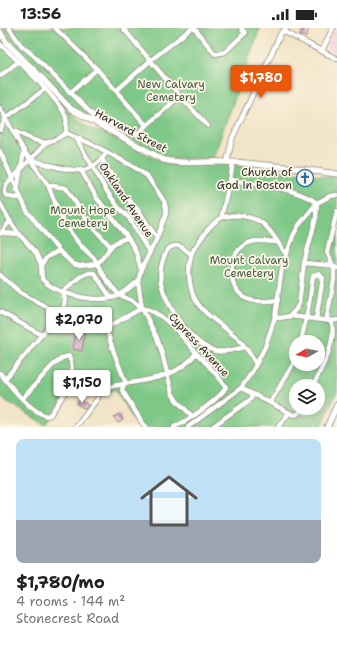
<!DOCTYPE html>
<meta charset="utf-8">
<style>
body{margin:0;font-family:"Shantell Sans",sans-serif;background:#f6f6f6;color:#222;height:100vh;display:flex;flex-direction:column;font-size:15px;white-space:nowrap}
*{box-sizing:border-box;margin:0}
p{font-size:13px;color:#767676}
.icon{flex:none;width:22px;height:22px;fill:none;stroke:currentColor;stroke-width:2;stroke-linecap:round;stroke-linejoin:round}
.map{position:relative;height:399px;overflow:hidden}
.sheet{display:flex;flex-direction:column;background:#fff;flex:1}
.sheet>*{flex:none}
.needle{width:26px;rotate:260deg}
.buttons{position:absolute;left:289px;top:307px;display:grid;gap:8px}
.buttons a{display:grid;place-items:center;width:36px;height:36px;border-radius:50%;background:#fff;box-shadow:0 2px 10px #0003;font-size:20px}
.price{position:absolute;translate:-50% -34px;padding:0 9px;border-radius:4px;background:#fff;color:#222;font-size:13px;line-height:26px;filter:drop-shadow(0 1px 2px #0008)}
.price::after{content:'';position:absolute;left:50%;top:24px;width:12px;height:9px;margin-left:-6px;background:inherit;clip-path:polygon(0 0,100% 0,50% 100%)}
.price.current{background:#ea580c;color:#fff}
ul{padding:0;list-style:none}
li{display:grid;align-content:center;gap:8px;height:212px;padding:0 16px}
li+li{border-top:1px solid #e0e0e0}
li span{display:grid;place-items:center;height:124px;border-radius:8px;color:#555}
li>.icon{margin-inline-start:auto}
span .icon{width:72px;height:72px;fill:#fffc;stroke-width:1}
li b{font-size:17px}
.status{display:flex;justify-content:space-between;align-items:center;height:28px;padding:0 20px;background:#fff;direction:ltr}
.status svg{height:11px;fill:currentColor}
.map>svg:first-child{display:block}
.built{fill:#f4cfde}
.green{fill:#7dc886;stroke:#547a58;fill-rule:evenodd}
.building{fill:#cfa2c5}
.lines{fill:none;stroke-linecap:round;stroke-linejoin:round}
.minor-casing{stroke:#8e887a;stroke-width:6}
.major-casing{stroke:#8e887a;stroke-width:7}
.path{stroke:#8e887a;stroke-width:1;stroke-dasharray:3 3;stroke-linecap:butt}
.minor{stroke:#fff;stroke-width:4.5}
.major{stroke:#fff;stroke-width:5.5}
.labels{text-anchor:middle;dominant-baseline:central;stroke-width:3.5;stroke-linejoin:round;paint-order:stroke}
.park-label{font-size:11px;fill:#445a46;stroke:#fcf5e5}
.street-label{font-size:11px;fill:#2b2b2b;stroke:#fcf5e5}
.poi-label{font-size:11px;fill:#2b2b2b;stroke:#fcf5e5;text-anchor:end}
</style>
<div class="status"><b>13:56</b><svg viewBox="0 0 49 12"><path d="M0 12V9h3v3zM5 12V6h3v6zM10 12V3h3v9zM15 12V0h3v12zM26 1h20v11H26zM47 4h2v5h-2z"/></svg></div>
<div class="map">
<svg width="337" height="399" viewBox="0 0 337 399">
<rect width="100%" height="100%" fill="#fcf5e5"/>
<filter id="ink" filterUnits="userSpaceOnUse"><feTurbulence type="fractalNoise" baseFrequency=".025" numOctaves="2"/><feDisplacementMap in="SourceGraphic" scale="8" xChannelSelector="R" yChannelSelector="G"/><feConvolveMatrix kernelMatrix="1 2 1 2 8 2 1 2 1" color-interpolation-filters="sRGB"/></filter>
<filter id="wash" filterUnits="userSpaceOnUse"><feTurbulence type="fractalNoise" baseFrequency=".012" numOctaves="4" result="noise"/><feDisplacementMap in="SourceGraphic" scale="16" xChannelSelector="R" yChannelSelector="G"/><feGaussianBlur stdDeviation="0.9" result="paint"/><feColorMatrix in="noise" values="0 0 0 0 0 0 0 0 0 0 0 0 0 0 0 0 0 1.4 0 .05"/><feComposite in="paint" operator="in"/></filter>
<g filter="url(#wash)">
<rect width="100%" height="100%" fill="#f2e4c8"/>
<path class="built" d="M 335,0 L 337,0 L 337,26 L 326,21 Z"/>
<g class="green">
<path d="M 2,0 L 260,0 L 213,130 L 175,131 L 158,126 L 84,86 L 71,78 L 60,63 L 14,18 Z"/>
<path d="M 0,12 L 55,67 L 66,82 L 91,101 L 109,107 L 123,115 L 163,134 L 177,137 L 199,136 L 228,137 L 293,144 L 337,150 L 337,364 L 321,399 L 138,399 L 115,361 L 98,369 L 75,351 L 46,397 L 0,369 ZM 296,314 L 318,314 L 318,336 L 296,336 ZM 296,358 L 318,358 L 318,380 L 296,380 Z"/>
</g>
<g id="blocks">
<g class="building">
<path d="M 304,0 L 309,1 L 306,9 L 300,7 Z"/>
<path d="M 76,303 L 85,305 L 82,323 L 73,321 Z"/>
<path d="M 80,372 L 88,377 L 85,381 L 77,376 Z"/>
<path d="M 119,386 L 123,392 L 118,395 L 114,389 Z"/>
</g>
</g>
</g>
<g filter="url(#ink)">
<use href="#blocks" fill-opacity="0" stroke="#8e887a" stroke-width="1"/>
<g class="lines">
<g class="minor-casing">
<g id="minor">
<path d="M 9,0 L 21,17 L 33,27 L 96,90 L 127,104 L 132,106 L 137,106 L 180,68"/>
<path d="M 55,0 L 97,41 L 146,97"/>
<path d="M 123,0 L 180,68 L 208,98"/>
<path d="M 194,0 L 215,26 L 225,24 L 245,5 L 241,0"/>
<path d="M 283,3 L 337,31"/>
<path d="M 0,16 C 14,29 62,73 66,90 C 67,94 66,100 66,105"/>
<path d="M 322,23 L 333,0"/>
<path d="M 0,48 L 18,34"/>
<path d="M 116,63 L 151,32 L 192,0"/>
<path d="M 70,65 L 97,41"/>
<path d="M 0,80 L 24,123 L 48,157 L 60,187 L 71,205 L 80,217 L 94,230 L 105,250 L 119,267 L 133,273 L 142,280 L 157,310 L 162,325 L 172,365 L 177,373 L 192,388"/>
<path d="M 0,102 L 6,90 L 45,61"/>
<path d="M 14,103 L 33,112 L 46,115"/>
<path d="M 66,105 L 94,117 L 134,139 L 147,148 L 164,173 L 166,180 L 166,186 L 157,210 L 141,242 L 138,253 L 142,280"/>
<path d="M 76,110 L 106,162 L 119,180 L 129,190 L 149,224"/>
<path d="M 0,123 L 27,183 L 59,223 L 73,236 L 80,238 L 97,236"/>
<path d="M 29,131 C 41,135 71,144 82,142 C 93,141 101,133 107,124"/>
<path d="M 102,131 L 122,165 L 139,183 L 157,210"/>
<path d="M 227,134 L 232,111 L 281,5 L 287,0"/>
<path d="M 81,142 L 96,169 L 128,210 L 136,224 L 141,242"/>
<path d="M 230,152 C 255,156 298,160 317,175"/>
<path d="M 48,157 L 66,160 L 89,195 L 110,218"/>
<path d="M 17,162 L 24,123"/>
<path d="M 5,166 L 5,161 L 7,156 L 46,115 L 58,110 L 66,105"/>
<path d="M 5,166 C 10,170 14,171 20,169"/>
<path d="M 0,175 L 10,193 L 19,206 L 36,225 L 41,237 L 42,251 C 55,266 95,275 115,269 C 122,267 132,258 138,253"/>
<path d="M 221,190 L 230,152 L 233,134"/>
<path d="M 1,205 L 19,206"/>
<path d="M 0,206 L 10,193"/>
<path d="M 276,214 C 265,213 252,211 243,218 C 226,231 228,261 247,271 C 256,275 269,273 278,272"/>
<path d="M 191,226 C 187,224 183,218 178,218 C 163,215 159,244 161,255 C 167,279 190,315 215,323 C 224,325 236,321 245,319"/>
<path d="M 304,235 L 327,237 L 337,240"/>
<path d="M 97,236 C 110,224 108,214 128,210"/>
<path d="M 41,237 L 47,229 L 59,223"/>
<path d="M 0,247 L 21,265 L 59,286 L 75,296 L 91,301 L 106,300 L 142,280"/>
<path d="M 63,263 C 71,257 83,243 94,245 L 111,270"/>
<path d="M 142,280 C 166,285 182,309 197,326 C 207,336 218,347 226,359 C 219,372 187,393 174,399"/>
<path d="M 0,284 L 42,307"/>
<path d="M 290,288 L 296,281 L 299,276 L 304,235 L 316,190 L 317,175"/>
<path d="M 275,289 L 280,290 L 290,288 L 331,293 L 337,292"/>
<path d="M 328,292 L 327,289 L 334,252 L 334,240 L 327,224 L 337,183"/>
<path d="M 106,300 L 113,322 L 125,353 L 122,362 L 145,399"/>
<path d="M 301,314 L 309,276 L 313,248 L 319,246 L 323,250 L 316,291"/>
<path d="M 256,336 C 250,326 245,316 236,309 C 222,296 201,286 193,267 C 189,255 188,240 191,228 C 192,222 197,217 200,212 C 205,205 212,194 221,190 C 232,185 252,188 262,195 C 271,201 279,217 286,226"/>
<path d="M 0,345 C 12,360 28,381 46,388 L 50,387 C 62,368 79,352 69,328 L 62,330 L 52,338 L 22,371"/>
<path d="M 5,351 L 63,281 L 65,272 L 63,263"/>
<path d="M 313,358 C 322,339 336,316 332,295 L 328,292"/>
<path d="M 108,359 C 138,352 177,353 196,325"/>
<path d="M 241,360 L 294,387 L 298,386 L 302,380"/>
<path d="M 270,375 L 292,338 L 296,327"/>
<path d="M 76,399 L 98,370"/>
<path d="M 188,399 L 241,360 L 252,344 L 265,319 L 275,289 L 282,240 L 293,208 L 299,197 L 317,175 L 330,168 L 337,167"/>
<path d="M 212,399 L 251,371 L 253,367"/>
<path d="M 278,399 L 289,385"/>
</g>
</g>
<g class="major-casing">
<g id="major">
<path d="M 0,4 L 7,15 L 45,53 L 71,81 L 164,132 C 183,137 204,133 224,134 C 262,135 300,141 337,146"/>
<path d="M 327,399 L 337,377"/>
</g>
</g>
<path class="path" d="M 101,366 L 105,361"/>
<use href="#minor" class="minor"/>
<use href="#major" class="major"/>
</g>
</g>
<defs>
<g id="church-ring" transform="scale(0.9)"><circle r="9.5" fill="#fcf5e5" stroke="#1f6fb2" stroke-width="1.5"/><path d="M-1.2-6h2.4v3.5h3.3v2.4h-3.3V6h-2.4V-.1h-3.3v-2.4h3.3Z" fill="#1f6fb2"/></g>
</defs>
<g fill-rule="evenodd">
<use href="#church-ring" x="305" y="150"/>
</g>
<g class="labels">
<g class="park-label">
<text x="171" y="56">New Calvary<tspan x="171" dy="13">Cemetery</tspan></text>
<text x="83" y="182">Mount Hope<tspan x="83" dy="13">Cemetery</tspan></text>
<text x="249" y="232">Mount Calvary<tspan x="249" dy="13">Cemetery</tspan></text>
</g>
<g class="street-label">
<text transform="translate(131 103) rotate(28)">Harvard Street</text>
<text transform="translate(126 172) rotate(56)">Oakland Avenue</text>
<text transform="translate(199 317) rotate(47)">Cypress Avenue</text>
</g>
<g class="poi-label">
<text x="292" y="144">Church of<tspan x="292" dy="13">God in Boston</tspan></text>
</g>
</g>
</svg>
<div class="buttons">
<a><svg class="needle" viewBox="-14 -14 28 28"><path d="M0-13l5 13h-10z" fill="#e53935"/><path d="M0 13l5-13h-10z" fill="#767676"/></svg></a>
<a><svg class="icon" aria-label="layers" viewBox="0 0 24 24"><path d="M12 4l9 5-9 5-9-5zM3 14l9 5 9-5"/></svg></a>
</div>
<b class="price current" style="left:261px;top:71px">$1,780</b>
<b class="price" style="left:79px;top:313px">$2,070</b>
<b class="price" style="left:82px;top:376px">$1,150</b>
</div>
<section class="sheet">
<ul>
<li><span style="background:linear-gradient(#bfe0f5 65%,#9aa5b1 0)"><svg class="icon" aria-label="home" viewBox="0 0 24 24"><path d="M3 11l9-7 9 7M6 9v11h12V9"/></svg></span><div><b>$1,780/mo</b><p>4 rooms · 144 m²</p><p>Stonecrest Road</p></div></li>
</ul>
</section>
